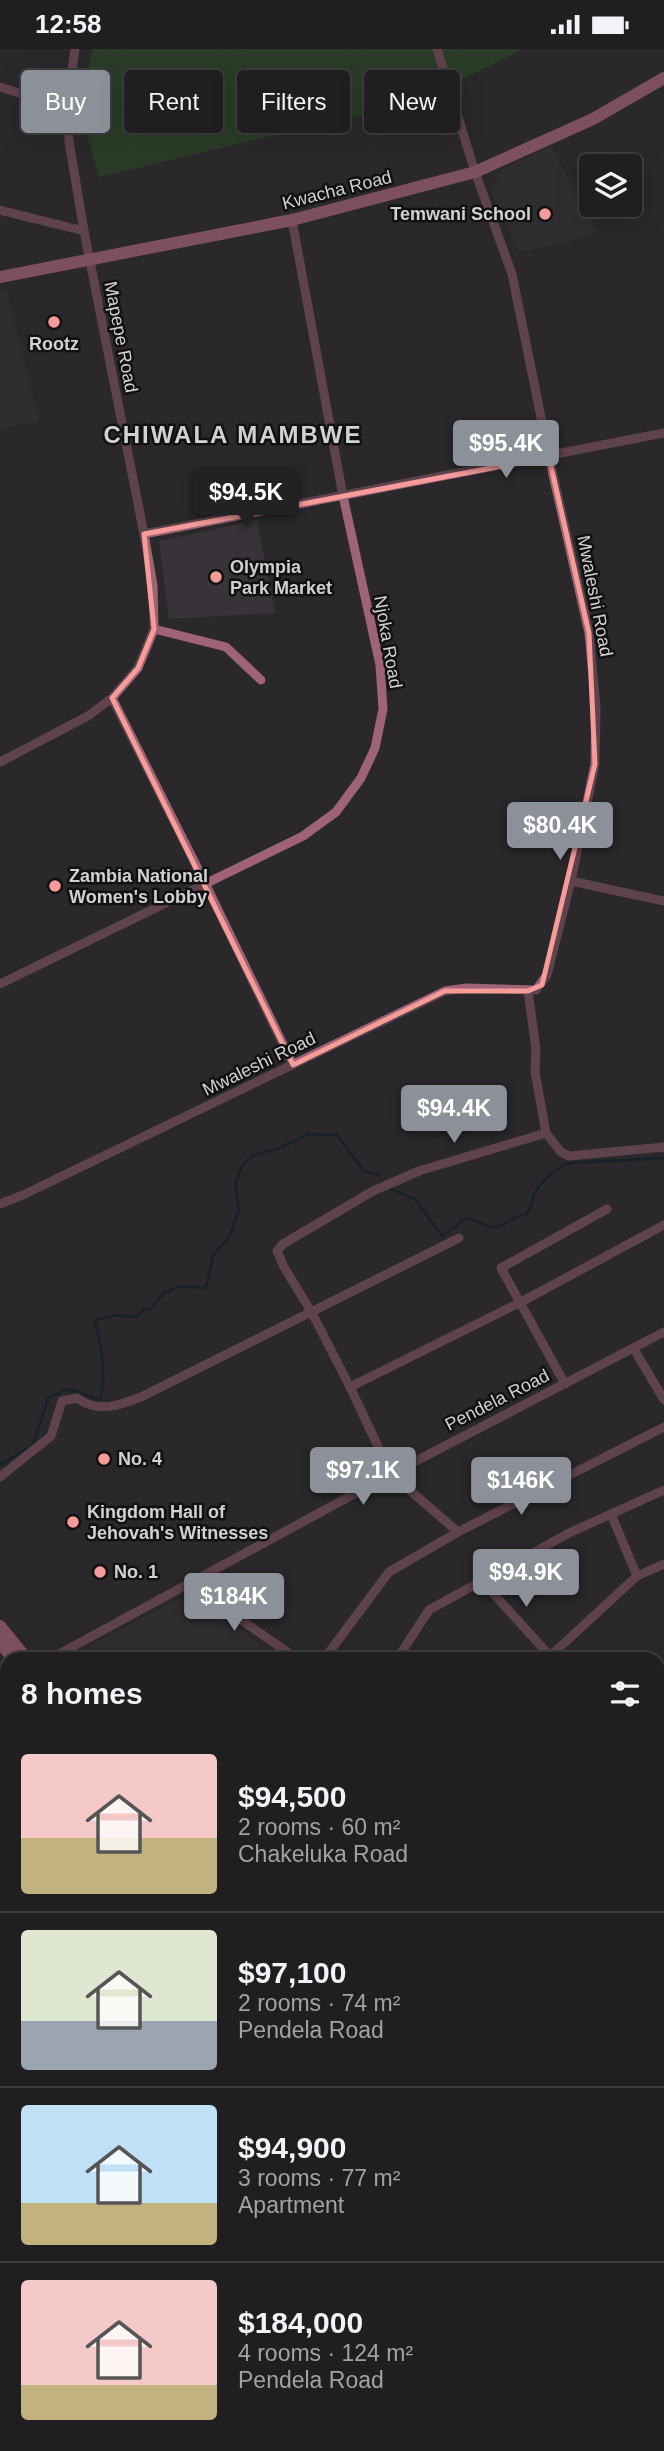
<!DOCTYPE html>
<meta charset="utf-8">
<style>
body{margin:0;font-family:Helvetica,sans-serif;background:#2d2b2d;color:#f1f3f6;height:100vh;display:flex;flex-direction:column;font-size:26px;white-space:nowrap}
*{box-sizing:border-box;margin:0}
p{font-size:23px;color:#a2a2a5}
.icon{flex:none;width:38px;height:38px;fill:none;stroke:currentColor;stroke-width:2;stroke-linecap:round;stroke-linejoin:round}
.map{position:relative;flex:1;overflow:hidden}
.details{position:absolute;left:0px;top:1603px;width:665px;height:800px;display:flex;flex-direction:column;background:#201e20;border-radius:21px 21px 0 0;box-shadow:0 7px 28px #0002,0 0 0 2px #3d3c3e}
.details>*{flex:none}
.guide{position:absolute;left:21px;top:21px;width:623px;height:63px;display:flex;gap:14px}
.buttons{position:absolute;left:579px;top:105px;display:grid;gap:14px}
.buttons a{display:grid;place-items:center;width:63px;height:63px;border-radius:7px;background:#201e20;box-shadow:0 7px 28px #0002,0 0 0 2px #3d3c3e;font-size:35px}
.price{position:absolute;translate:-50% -60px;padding:0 16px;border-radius:7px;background:#8c9099;color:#fff;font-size:23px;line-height:46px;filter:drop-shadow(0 2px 4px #0008)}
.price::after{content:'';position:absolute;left:50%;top:42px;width:21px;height:16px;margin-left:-10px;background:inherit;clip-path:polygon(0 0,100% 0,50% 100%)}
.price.active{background:#222;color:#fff}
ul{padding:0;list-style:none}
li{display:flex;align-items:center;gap:21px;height:175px;padding:0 21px}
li+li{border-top:2px solid #3d3c3e}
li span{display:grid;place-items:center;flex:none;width:196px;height:140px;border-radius:7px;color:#555}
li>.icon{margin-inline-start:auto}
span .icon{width:84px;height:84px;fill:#fffc;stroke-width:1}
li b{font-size:30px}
h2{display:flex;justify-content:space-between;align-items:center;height:84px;padding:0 21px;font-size:30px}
.chip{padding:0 24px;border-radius:7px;background:#201e20;box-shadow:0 7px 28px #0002,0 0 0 2px #3d3c3e;font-size:24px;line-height:63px}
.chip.active{background:#8c9099;color:#fff}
.status{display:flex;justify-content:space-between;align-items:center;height:49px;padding:0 35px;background:#201e20;direction:ltr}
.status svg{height:19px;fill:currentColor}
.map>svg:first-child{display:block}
.built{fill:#373338}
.green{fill:#2b5625}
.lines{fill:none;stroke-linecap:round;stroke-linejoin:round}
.stream{stroke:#00192a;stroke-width:2.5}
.street{stroke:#9e6375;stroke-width:9}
.secondary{stroke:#e182a0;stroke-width:12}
.marked{fill:none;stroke:#f59b99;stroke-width:5;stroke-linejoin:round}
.poi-dot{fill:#f59b99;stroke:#121112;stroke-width:2.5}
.labels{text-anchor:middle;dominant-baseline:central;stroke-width:5;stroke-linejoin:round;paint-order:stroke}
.street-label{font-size:18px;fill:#d2d1d2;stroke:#121112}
.poi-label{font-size:18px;font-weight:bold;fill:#d2d1d2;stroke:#121112;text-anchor:start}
.district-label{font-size:24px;font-weight:bold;letter-spacing:2px;fill:#d3d1d4;stroke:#121112}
</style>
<div class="status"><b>12:58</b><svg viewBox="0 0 49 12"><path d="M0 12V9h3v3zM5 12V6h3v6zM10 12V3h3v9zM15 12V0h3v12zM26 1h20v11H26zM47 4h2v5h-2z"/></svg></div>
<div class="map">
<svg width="664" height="2402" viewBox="0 0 664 2402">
<rect width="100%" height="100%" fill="#2a282a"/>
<g class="built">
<path d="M 551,97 L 599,185 L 519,203 L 492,145 L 502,120 Z"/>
<path d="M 6,240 L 39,372 L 0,380 L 0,241 Z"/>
<path d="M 257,471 L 275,564 L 169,570 L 159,492 Z"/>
<path d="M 189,1545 L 281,1610 L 63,1610 Z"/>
<path d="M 658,1827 L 664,1829 L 664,1925 L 658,1922 Z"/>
<path d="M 658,1947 L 664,1949 L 664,1999 L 658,2004 Z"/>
</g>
<path class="green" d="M 92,0 L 523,0 L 428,47 L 365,65 L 99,128 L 81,65 Z"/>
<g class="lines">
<g class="stream">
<path d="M 391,1140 L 415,1150 L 442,1187 L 467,1169 C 475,1171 487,1178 495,1178 C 507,1177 514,1165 526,1165 C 534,1155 531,1153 535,1144 C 541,1131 557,1119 569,1114 L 664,1109"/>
<path d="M 0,1416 L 33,1396 L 48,1349 L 69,1340 L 100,1351 C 107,1324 101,1297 95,1271 L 115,1266 L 136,1268 L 144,1260 L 149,1261 L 165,1243 L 182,1237 L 206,1239 L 213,1206 L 228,1190 L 239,1162 L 235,1135 L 243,1115 L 254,1106 L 280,1099 L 309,1085 L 337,1086 L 364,1122 L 379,1126"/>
</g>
<g class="street">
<path d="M 0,38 L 67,59"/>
<path d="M 0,161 L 84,182"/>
<path d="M 144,485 L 664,384"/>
<path d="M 154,580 L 226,598 L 261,631"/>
<path d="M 112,649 L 205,834 L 293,1016"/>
<path d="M 0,713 L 88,667 L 112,649 L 138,619 L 154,580 L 153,536 L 144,485 L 84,182 L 69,92 L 67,59 L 75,0"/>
<path d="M 571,832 L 664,852"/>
<path d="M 0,935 L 303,787 L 336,763 L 361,729 L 375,699 L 383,660 L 380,616 L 343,447 L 292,171"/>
<path d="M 528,942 L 536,1000 L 535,1023 L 546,1084 L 561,1103 L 569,1107 L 664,1098"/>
<path d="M 546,1084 L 419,1122 L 373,1142 L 283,1195 L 277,1202 L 284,1218 L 312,1264 L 350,1338 L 391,1425 L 458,1483 L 664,1378"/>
<path d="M 0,1155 L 23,1146 L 445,942 L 466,939 L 536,941 L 547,926 L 571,832 L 595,715 L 596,659 L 589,584 L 549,408 L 512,225 L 475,123 L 437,0"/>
<path d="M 634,1300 L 664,1351"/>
<path d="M 565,1335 L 501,1219 L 607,1160"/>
<path d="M 350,1338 L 521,1253 L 664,1176"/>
<path d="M 0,1428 L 51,1387 L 62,1352 L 77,1349 C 98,1365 121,1356 143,1347 L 459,1189"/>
<path d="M 611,1465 L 637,1527"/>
<path d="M 482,1532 L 550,1607"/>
<path d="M 194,1533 L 203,1544 L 297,1610"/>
<path d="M 50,1610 L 391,1425 L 664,1283"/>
<path d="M 324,1610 L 389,1523 L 458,1483"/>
<path d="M 397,1610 L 429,1561 L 569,1484 L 664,1441"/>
<path d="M 547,1610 L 637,1527 L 664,1515"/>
<path d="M 658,1624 L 664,1628"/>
<path d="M 658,1703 L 664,1706"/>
<path d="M 658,1770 L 664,1773"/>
<path d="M 658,1821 L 664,1824"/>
<path d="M 0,1860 L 7,1861"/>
<path d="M 658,2077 L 664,2074"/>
<path d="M 0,2082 L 7,2080"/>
<path d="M 0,2232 L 7,2255"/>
<path d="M 658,2338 L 664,2337"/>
<path d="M 50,2396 L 52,2402"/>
<path d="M 555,2396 L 557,2402"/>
<path d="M 83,2402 L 95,2396"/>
<path d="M 259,2402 L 262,2396"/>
<path d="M 434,2402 L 449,2396"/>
<path d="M 649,2402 L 649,2396"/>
</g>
<g class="secondary">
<path d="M 0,228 L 292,171 L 475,123 L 593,70 L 664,29"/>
<path d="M 0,1577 L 27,1610"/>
<path d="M 0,1593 L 13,1610"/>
<path d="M 0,1637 L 7,1633"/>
<path d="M 658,1928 L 664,1931"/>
</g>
</g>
<path d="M0 0H664V2402H0ZM 549,408 L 589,584 L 595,715 L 542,936 L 528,942 L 445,942 L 293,1016 L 112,649 L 138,619 L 154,580 L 144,485 Z" fill="#2a282a" fill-opacity=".55" fill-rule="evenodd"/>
<path class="marked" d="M 549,408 L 589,584 L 595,715 L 542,936 L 528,942 L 445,942 L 293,1016 L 112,649 L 138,619 L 154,580 L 144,485 Z"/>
<g class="poi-dot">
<circle cx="545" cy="165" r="7"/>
<circle cx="54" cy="273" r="7"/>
<circle cx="216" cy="528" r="7"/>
<circle cx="55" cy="837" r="7"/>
<circle cx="104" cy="1410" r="7"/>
<circle cx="73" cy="1473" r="7"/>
<circle cx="100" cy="1523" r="7"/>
</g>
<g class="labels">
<g class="street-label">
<text transform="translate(337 141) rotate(-14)">Kwacha Road</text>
<text transform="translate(121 288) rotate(79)">Mapepe Road</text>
<text transform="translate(595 547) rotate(79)">Mwaleshi Road</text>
<text transform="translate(388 593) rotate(80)">Njoka Road</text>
<text transform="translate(259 1015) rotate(-26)">Mwaleshi Road</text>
<text transform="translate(497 1351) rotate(-27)">Pendela Road</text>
</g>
<g class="poi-label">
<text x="531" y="165" text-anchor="end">Temwani School</text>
<text x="54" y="295" text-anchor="middle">Rootz</text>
<text x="230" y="518">Olympia<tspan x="230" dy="21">Park Market</tspan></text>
<text x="69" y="827">Zambia National<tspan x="69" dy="21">Women's Lobby</tspan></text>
<text x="118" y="1410">No. 4</text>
<text x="87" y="1463">Kingdom Hall of<tspan x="87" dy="21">Jehovah's Witnesses</tspan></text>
<text x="114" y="1523">No. 1</text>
</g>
<g class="district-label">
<text x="233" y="385">CHIWALA MAMBWE</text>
</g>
</g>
</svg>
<div class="buttons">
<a><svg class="icon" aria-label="layers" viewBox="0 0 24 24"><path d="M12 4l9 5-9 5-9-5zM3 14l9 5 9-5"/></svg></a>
</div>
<b class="price" style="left:506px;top:431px">$95.4K</b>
<b class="price active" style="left:246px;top:480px">$94.5K</b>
<b class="price" style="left:560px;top:813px">$80.4K</b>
<b class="price" style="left:454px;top:1096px">$94.4K</b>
<b class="price" style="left:363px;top:1458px">$97.1K</b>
<b class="price" style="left:521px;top:1468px">$146K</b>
<b class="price" style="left:526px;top:1560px">$94.9K</b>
<b class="price" style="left:234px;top:1584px">$184K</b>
<div class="guide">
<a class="chip active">Buy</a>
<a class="chip">Rent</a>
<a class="chip">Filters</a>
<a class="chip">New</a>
</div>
<section class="details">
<h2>8 homes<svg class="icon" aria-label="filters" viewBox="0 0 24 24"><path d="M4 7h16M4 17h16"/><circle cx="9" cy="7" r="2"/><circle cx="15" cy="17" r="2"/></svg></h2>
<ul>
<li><span style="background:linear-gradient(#f6c9c9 60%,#c2b280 0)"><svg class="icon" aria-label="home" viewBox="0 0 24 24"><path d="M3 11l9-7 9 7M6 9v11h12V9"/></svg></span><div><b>$94,500</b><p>2 rooms · 60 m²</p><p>Chakeluka Road</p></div></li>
<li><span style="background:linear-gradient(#dfe7d0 65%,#9aa5b1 0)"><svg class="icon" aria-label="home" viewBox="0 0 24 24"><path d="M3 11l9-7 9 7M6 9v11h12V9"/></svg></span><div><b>$97,100</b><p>2 rooms · 74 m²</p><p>Pendela Road</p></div></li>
<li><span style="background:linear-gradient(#bfe0f5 70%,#c2b280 0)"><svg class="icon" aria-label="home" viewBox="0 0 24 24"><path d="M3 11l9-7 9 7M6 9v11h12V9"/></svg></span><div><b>$94,900</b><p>3 rooms · 77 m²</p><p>Apartment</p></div></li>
<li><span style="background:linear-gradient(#f6c9c9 75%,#c2b280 0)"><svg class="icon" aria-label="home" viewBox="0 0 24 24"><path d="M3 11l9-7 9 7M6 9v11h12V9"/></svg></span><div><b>$184,000</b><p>4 rooms · 124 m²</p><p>Pendela Road</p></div></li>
</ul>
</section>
</div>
